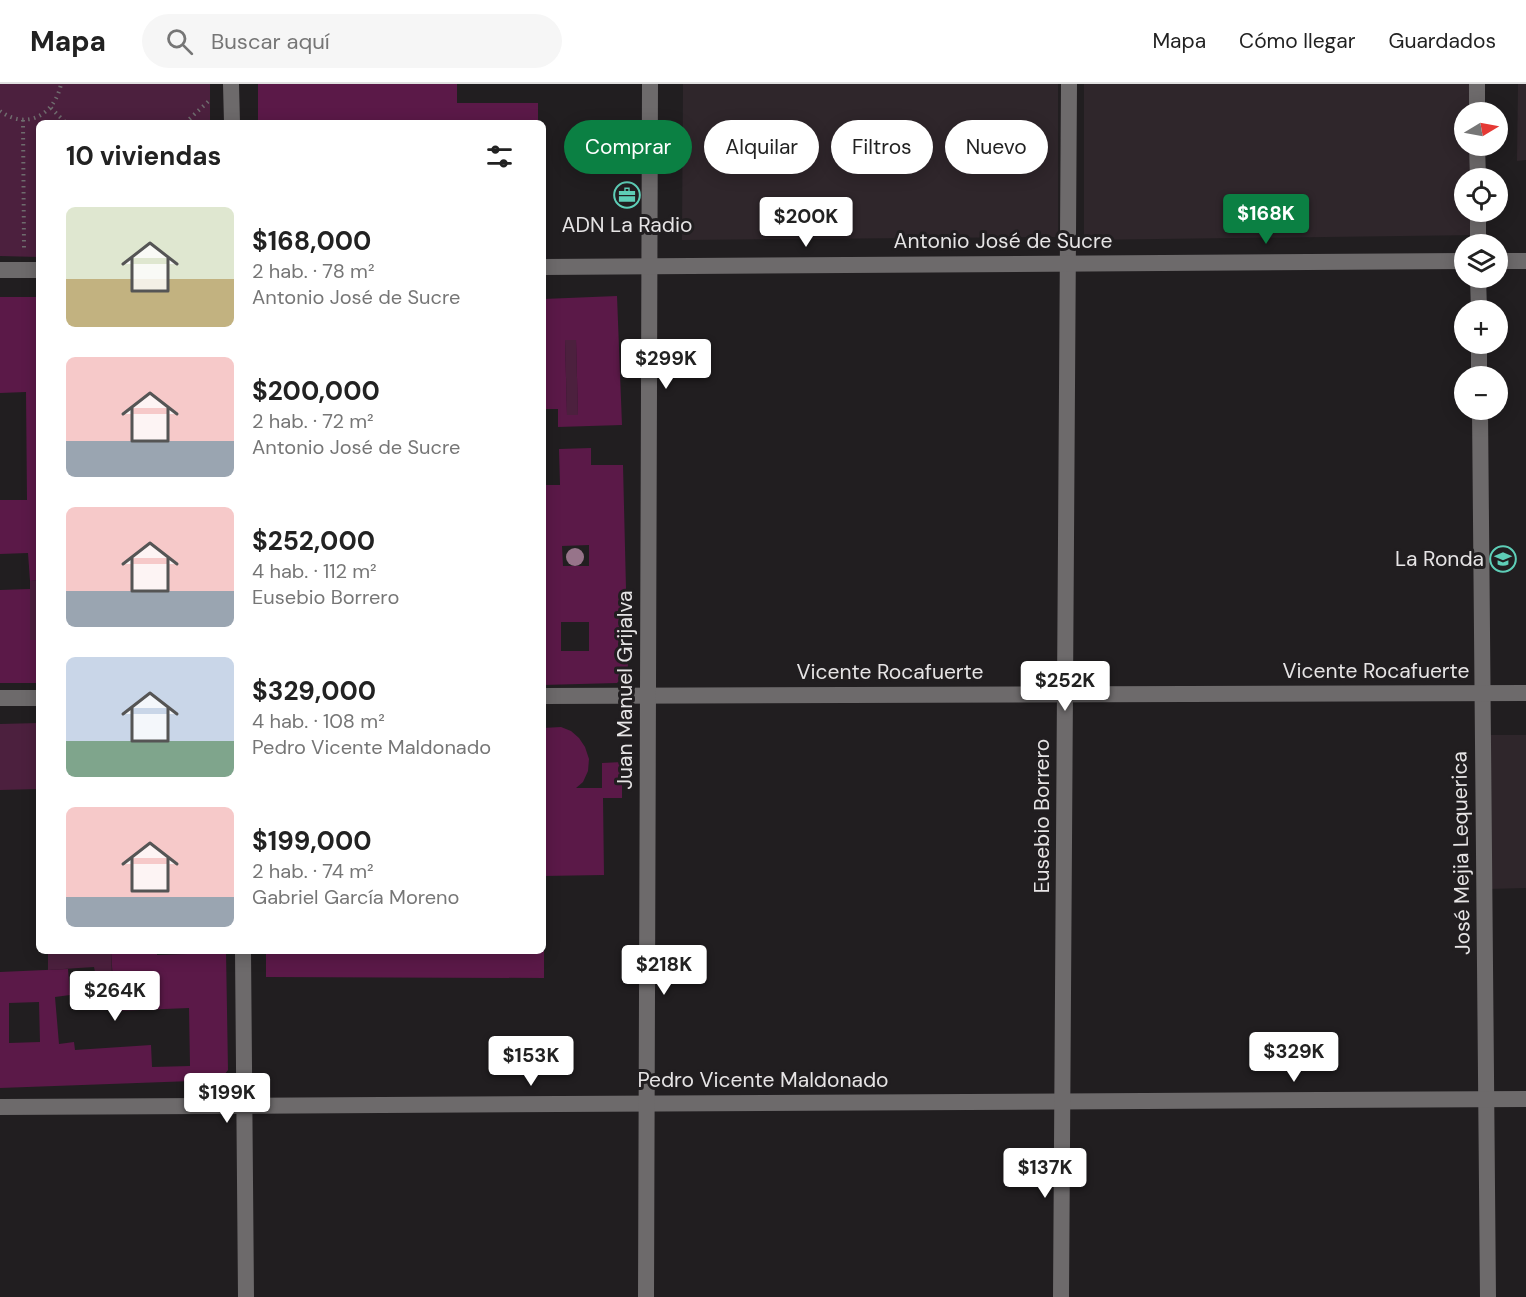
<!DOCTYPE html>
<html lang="es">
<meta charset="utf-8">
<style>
body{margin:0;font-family:"DM Sans",sans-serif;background:#f6f6f6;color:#222;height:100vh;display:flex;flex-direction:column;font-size:22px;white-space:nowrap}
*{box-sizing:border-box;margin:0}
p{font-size:20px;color:#767676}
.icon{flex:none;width:33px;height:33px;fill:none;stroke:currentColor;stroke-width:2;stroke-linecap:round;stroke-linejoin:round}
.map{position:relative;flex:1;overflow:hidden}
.panel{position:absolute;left:36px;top:36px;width:510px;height:834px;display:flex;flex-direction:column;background:#fff;border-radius:9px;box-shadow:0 3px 15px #0003}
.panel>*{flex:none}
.banner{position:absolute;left:564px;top:36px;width:570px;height:54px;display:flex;gap:12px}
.needle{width:39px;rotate:80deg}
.tools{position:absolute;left:1454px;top:18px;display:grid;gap:12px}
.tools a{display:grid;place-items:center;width:54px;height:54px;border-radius:50%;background:#fff;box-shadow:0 3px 15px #0003;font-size:30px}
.price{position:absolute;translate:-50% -51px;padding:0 14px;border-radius:6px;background:#fff;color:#222;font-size:20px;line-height:39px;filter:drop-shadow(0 2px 3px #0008)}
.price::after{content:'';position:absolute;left:50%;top:36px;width:18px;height:14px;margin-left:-9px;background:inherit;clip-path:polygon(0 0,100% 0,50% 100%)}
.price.current{background:#0b8043;color:#fff}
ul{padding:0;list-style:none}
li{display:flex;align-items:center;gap:18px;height:150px;padding:0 30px}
li span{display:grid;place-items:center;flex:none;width:168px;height:120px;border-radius:9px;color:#555}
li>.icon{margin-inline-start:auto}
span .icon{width:72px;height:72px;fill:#fffc;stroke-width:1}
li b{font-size:26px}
h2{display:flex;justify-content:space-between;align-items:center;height:72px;padding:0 30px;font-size:26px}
.pill{padding:0 21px;border-radius:27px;background:#fff;box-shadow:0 3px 15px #0003;font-size:21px;line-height:54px}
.pill.current{background:#0b8043;color:#fff}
header{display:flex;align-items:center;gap:36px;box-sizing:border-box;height:84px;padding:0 30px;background:#fff;border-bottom:2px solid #e0e0e0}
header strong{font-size:28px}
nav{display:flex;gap:33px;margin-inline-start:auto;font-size:21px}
.search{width:420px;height:54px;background:#f6f6f6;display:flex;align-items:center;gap:15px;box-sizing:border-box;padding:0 21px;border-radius:33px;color:#767676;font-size:22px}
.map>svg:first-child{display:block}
.built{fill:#2f262b}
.green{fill:#4c203e}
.building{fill:#5b1948;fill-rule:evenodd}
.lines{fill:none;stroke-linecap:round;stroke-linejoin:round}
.path{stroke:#6f6c6e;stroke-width:4;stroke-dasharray:1.5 4.5;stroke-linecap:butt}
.pedestrian{stroke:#6d6a6b;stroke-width:16}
.minor{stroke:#6d6a6b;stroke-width:16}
.tertiary{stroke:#6d6a6b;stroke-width:16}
.tree{fill:#97748a}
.labels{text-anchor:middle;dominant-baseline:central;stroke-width:6;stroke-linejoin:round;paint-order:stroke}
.poi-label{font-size:21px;fill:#e6e4e5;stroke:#211e20}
.street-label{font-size:21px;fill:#e6e4e5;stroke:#211e20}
</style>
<header>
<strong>Mapa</strong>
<div class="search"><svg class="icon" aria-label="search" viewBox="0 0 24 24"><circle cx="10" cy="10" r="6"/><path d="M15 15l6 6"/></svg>Buscar aquí</div>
<nav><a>Mapa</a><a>Cómo llegar</a><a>Guardados</a></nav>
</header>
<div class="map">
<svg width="1526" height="1213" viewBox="0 0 1526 1213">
<rect width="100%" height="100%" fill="#211e20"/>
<g class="built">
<path d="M 683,0 L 1058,0 L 1058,153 L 682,156 Z"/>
<path d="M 1084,0 L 1478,0 L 1478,28 L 1464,28 L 1464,62 L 1478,62 L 1478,94 L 1464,94 L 1464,128 L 1479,128 L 1479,151 L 1084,156 Z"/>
<path d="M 1518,0 L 1526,0 L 1526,76 L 1517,77 Z"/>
<path d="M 1485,651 L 1526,651 L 1526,804 L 1488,805 Z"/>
</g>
<g class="green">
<path d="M 0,0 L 210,0 L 210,39 L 39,39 L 39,173 L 0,172 Z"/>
<path d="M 565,256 L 576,256 L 578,331 L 567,331 Z"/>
<path d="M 39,496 L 39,556 L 30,556 L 30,497 Z"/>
<path d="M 39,639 L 39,705 L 0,706 L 0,640 Z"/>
<path d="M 48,867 L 111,867 L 112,892 L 96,893 L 94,883 L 48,886 Z"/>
</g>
<g class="building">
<path d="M 258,0 L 457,0 L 457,19 L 538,19 L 538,39 L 258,39 Z"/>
<path d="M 617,212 L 622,341 L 558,343 L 558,325 L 543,325 L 543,215 ZM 565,256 L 576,256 L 578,331 L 567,331 Z"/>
<path d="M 0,213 L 39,213 L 39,496 L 30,497 L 28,469 L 0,470 L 0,416 L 27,416 L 26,308 L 0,309 Z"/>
<path d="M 591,364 L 591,381 L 623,381 L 628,587 L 617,599 L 543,601 L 543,401 L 560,401 L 559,365 ZM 589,461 L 589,482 L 563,482 L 562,462 ZM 561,538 L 589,538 L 589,567 L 561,567 Z"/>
<path d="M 30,505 L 30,556 L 39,556 L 39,599 L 0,599 L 0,506 Z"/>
<path d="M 561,643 L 571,647 L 579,654 L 585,663 L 589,675 L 588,687 L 583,698 L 576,704 L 602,704 L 602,679 L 622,678 L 622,714 L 603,714 L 604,791 L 543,792 L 543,644 Z"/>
<path d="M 111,867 L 157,867 L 157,871 L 187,870 L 186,867 L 226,867 L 228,986 L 220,996 L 0,1004 L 0,888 L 68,885 L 70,911 L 55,913 L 59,960 L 74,958 L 75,966 L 151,961 L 152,983 L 190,982 L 189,924 L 115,927 ZM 39,918 L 40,958 L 9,959 L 9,919 Z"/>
<path d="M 266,867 L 544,867 L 544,894 L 266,893 Z"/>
</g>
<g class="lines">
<g class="path">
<path d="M 51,24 L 66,39"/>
<path d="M 0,27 C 27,47 55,30 61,0"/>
<path d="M 23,36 L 24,164"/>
<path d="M 185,39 L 211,15"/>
</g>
<path class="pedestrian" d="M 231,0 L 232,39"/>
<g class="minor">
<path d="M 1478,194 L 1479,226"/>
<path d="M 1479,260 L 1479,292"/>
<path d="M 1480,326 L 1488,1213"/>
<path d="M 543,612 L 1526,609"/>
<path d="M 0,614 L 39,614"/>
<path d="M 243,867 L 246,1213"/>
<path d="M 0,1023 L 1526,1015"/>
<path d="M 646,1213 L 650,0"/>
<path d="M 1061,1213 L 1069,0"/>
</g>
<g class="tertiary">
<path d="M 1477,0 L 1477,28"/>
<path d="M 1477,62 L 1478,94"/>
<path d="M 1478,128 L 1478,160"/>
<path d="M 1497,177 L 1526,177"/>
<path d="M 543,183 L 1464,177"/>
<path d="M 0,186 L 39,186"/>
</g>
</g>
<circle class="tree" cx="575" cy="473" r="9"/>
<defs>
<g id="office-ring" transform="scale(1.35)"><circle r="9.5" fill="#211e20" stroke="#5eceb7" stroke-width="1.5"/><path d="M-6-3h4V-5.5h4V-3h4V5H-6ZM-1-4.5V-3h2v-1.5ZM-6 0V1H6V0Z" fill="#5eceb7"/></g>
<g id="school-ring" transform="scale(1.35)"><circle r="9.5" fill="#211e20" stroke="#5eceb7" stroke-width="1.5"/><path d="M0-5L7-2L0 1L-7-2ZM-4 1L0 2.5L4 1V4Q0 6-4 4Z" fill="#5eceb7"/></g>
</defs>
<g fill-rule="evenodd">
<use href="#office-ring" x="627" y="111"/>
<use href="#school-ring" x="1503" y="475"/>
</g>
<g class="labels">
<g class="poi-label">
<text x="627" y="141">ADN La Radio</text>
<text x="1484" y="475" text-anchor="end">La Ronda</text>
</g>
<g class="street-label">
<text x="1003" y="157">Antonio José de Sucre</text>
<text x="1376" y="587">Vicente Rocafuerte</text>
<text x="890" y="588">Vicente Rocafuerte</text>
<text transform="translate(625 606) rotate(-90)">Juan Manuel Grijalva</text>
<text transform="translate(1042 732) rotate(-90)">Eusebio Borrero</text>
<text transform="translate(1461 769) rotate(-91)">José Mejia Lequerica</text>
<text x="763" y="996">Pedro Vicente Maldonado</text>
</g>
</g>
</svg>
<div class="tools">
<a><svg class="needle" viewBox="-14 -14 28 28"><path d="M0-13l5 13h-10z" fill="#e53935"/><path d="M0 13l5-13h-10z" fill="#767676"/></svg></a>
<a><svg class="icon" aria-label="locate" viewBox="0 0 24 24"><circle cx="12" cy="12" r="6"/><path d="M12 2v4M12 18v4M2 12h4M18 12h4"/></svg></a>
<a><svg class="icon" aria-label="layers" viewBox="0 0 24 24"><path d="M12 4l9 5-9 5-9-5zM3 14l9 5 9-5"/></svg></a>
<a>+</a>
<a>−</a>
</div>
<b class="price current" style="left:1266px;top:161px">$168K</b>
<b class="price" style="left:806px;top:164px">$200K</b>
<b class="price" style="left:666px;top:306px">$299K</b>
<b class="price" style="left:1065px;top:628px">$252K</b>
<b class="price" style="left:664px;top:912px">$218K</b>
<b class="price" style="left:115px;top:938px">$264K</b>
<b class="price" style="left:1294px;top:999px">$329K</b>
<b class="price" style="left:531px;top:1003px">$153K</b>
<b class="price" style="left:227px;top:1040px">$199K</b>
<b class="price" style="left:1045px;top:1115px">$137K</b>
<div class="banner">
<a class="pill current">Comprar</a>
<a class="pill">Alquilar</a>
<a class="pill">Filtros</a>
<a class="pill">Nuevo</a>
</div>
<section class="panel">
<h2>10 viviendas<svg class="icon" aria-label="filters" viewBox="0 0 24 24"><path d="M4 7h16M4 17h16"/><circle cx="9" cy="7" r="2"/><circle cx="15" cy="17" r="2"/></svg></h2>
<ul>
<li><span style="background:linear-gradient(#dfe7d0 60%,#c2b280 0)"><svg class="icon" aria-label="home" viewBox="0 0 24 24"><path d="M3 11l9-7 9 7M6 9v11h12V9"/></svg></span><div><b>$168,000</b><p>2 hab. · 78 m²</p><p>Antonio José de Sucre</p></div></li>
<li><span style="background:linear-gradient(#f6c9c9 70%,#9aa5b1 0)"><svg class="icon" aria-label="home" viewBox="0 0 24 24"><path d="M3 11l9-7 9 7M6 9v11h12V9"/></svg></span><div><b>$200,000</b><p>2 hab. · 72 m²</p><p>Antonio José de Sucre</p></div></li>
<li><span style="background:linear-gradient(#f6c9c9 70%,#9aa5b1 0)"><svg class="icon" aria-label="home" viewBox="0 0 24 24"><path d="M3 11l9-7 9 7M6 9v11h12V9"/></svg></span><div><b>$252,000</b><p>4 hab. · 112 m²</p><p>Eusebio Borrero</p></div></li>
<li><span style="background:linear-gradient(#c9d6e8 70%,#7fa58c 0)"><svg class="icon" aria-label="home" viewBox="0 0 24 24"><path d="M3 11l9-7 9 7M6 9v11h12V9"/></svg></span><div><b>$329,000</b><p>4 hab. · 108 m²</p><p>Pedro Vicente Maldonado</p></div></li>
<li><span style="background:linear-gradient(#f6c9c9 75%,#9aa5b1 0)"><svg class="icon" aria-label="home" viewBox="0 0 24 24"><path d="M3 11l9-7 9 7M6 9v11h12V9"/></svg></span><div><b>$199,000</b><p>2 hab. · 74 m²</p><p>Gabriel García Moreno</p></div></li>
</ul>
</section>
</div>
